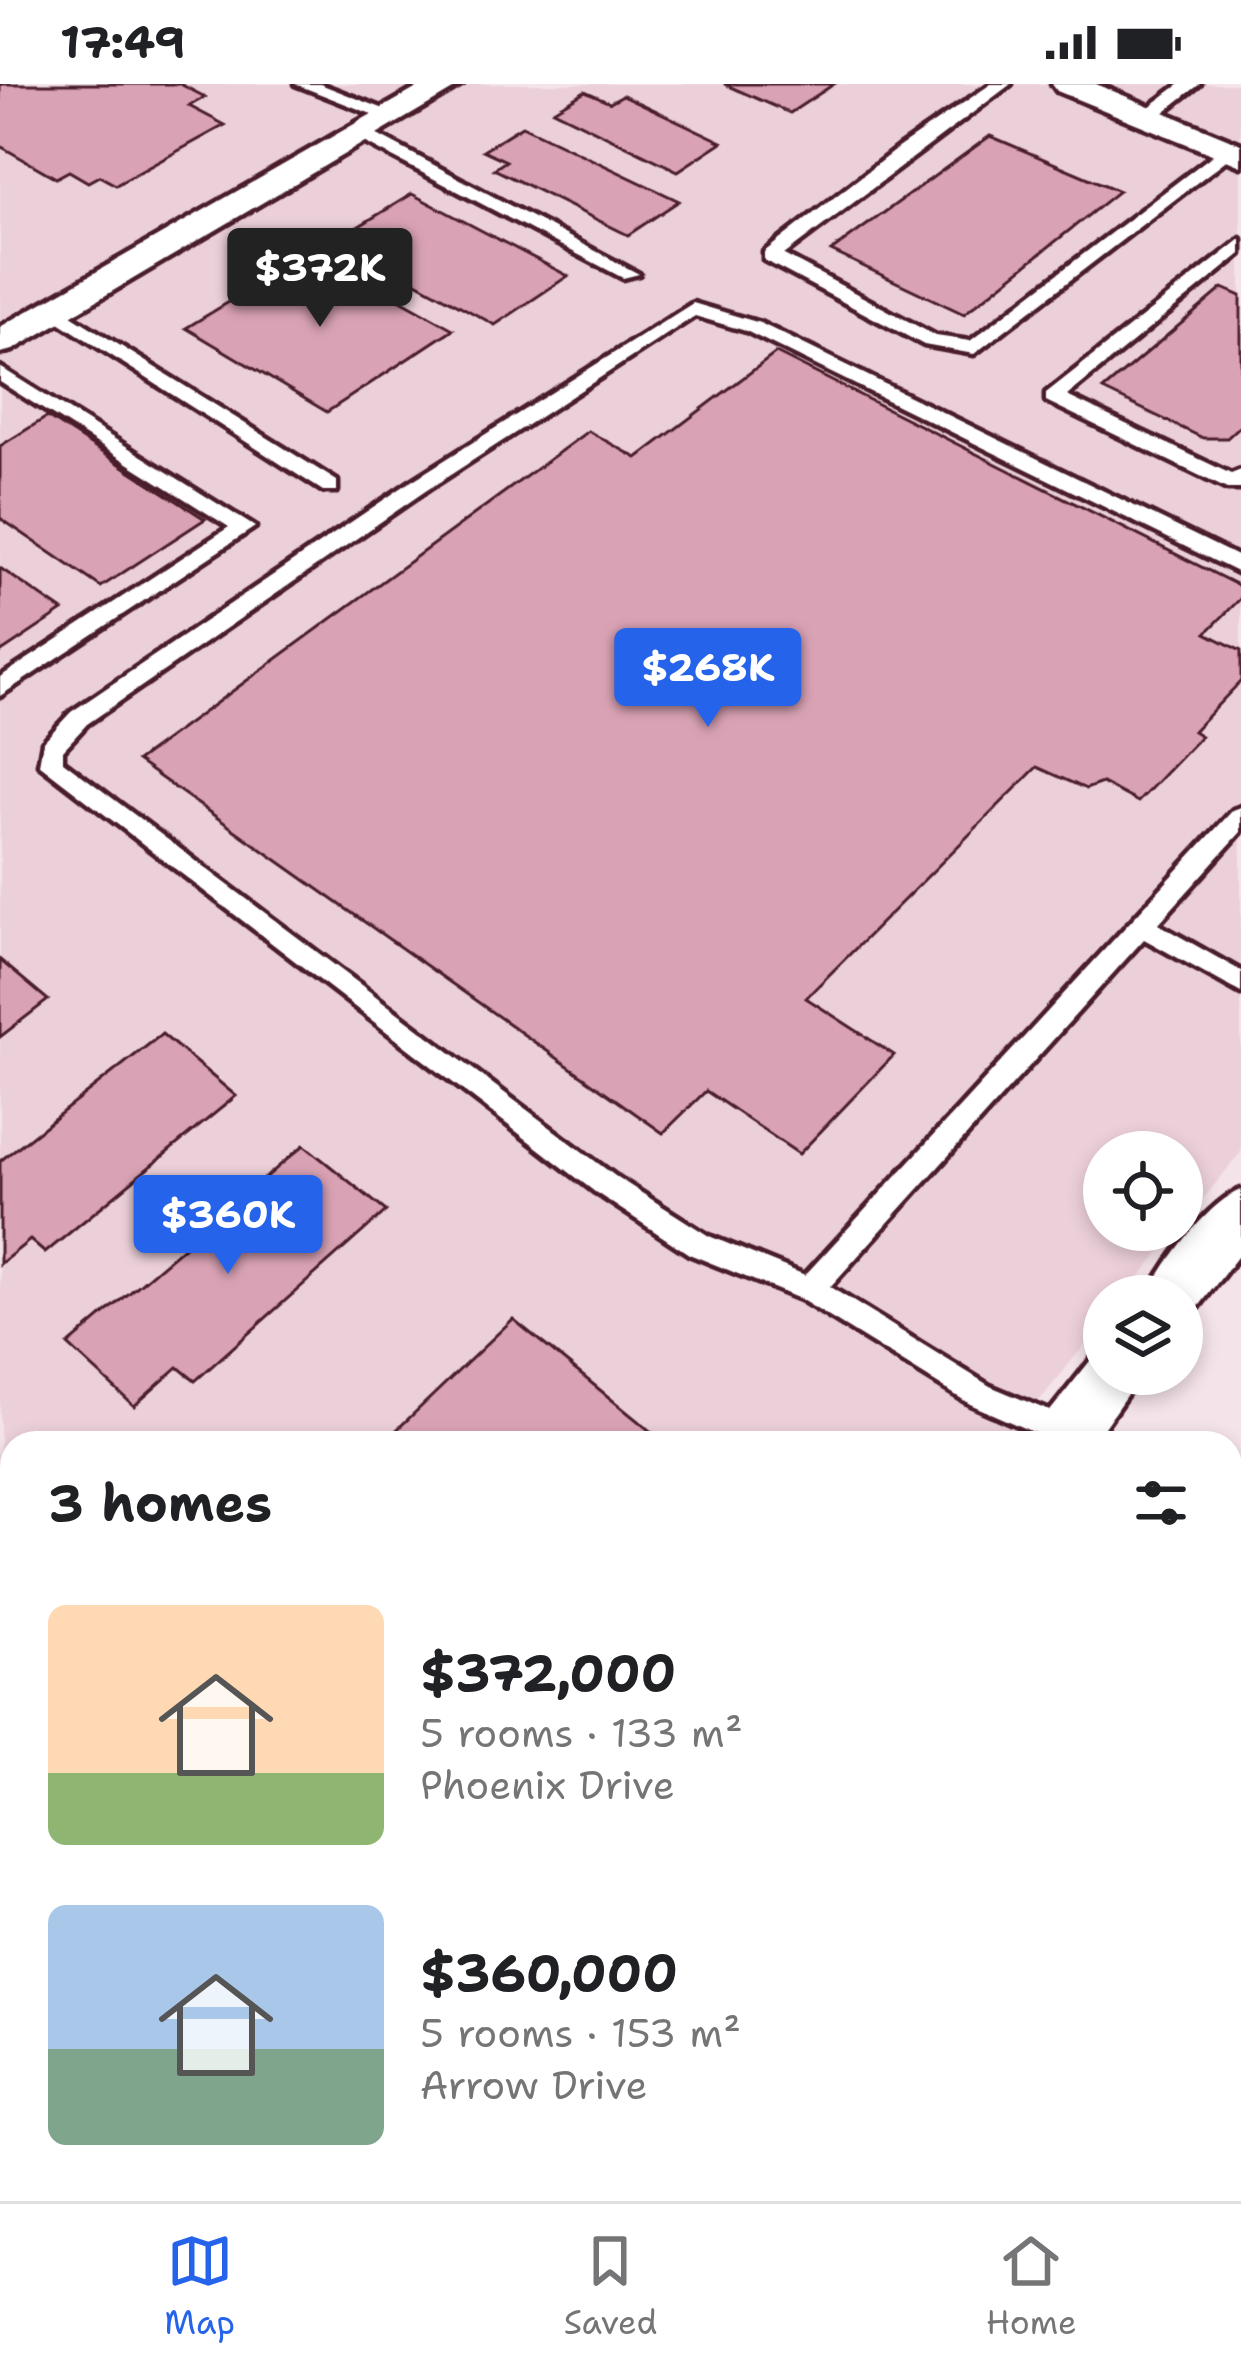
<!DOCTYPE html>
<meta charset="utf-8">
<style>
body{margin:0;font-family:"Shantell Sans",sans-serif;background:#f2f2f2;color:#202124;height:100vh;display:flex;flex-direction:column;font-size:45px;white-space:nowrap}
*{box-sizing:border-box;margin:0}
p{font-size:39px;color:#757577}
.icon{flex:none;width:66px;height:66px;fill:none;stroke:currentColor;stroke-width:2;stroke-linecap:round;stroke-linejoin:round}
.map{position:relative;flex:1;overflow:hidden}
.drawer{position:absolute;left:0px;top:1347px;width:1242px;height:771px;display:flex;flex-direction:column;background:#fff;border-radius:36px 36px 0 0;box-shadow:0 6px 18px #0003}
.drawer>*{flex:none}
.tools{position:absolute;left:1083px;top:1047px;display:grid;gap:24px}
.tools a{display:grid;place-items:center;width:120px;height:120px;border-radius:50%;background:#fff;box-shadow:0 6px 18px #0003;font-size:60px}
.price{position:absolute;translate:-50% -102px;padding:0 27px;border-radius:12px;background:#2563eb;color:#fff;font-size:39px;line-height:78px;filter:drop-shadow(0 3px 6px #0008)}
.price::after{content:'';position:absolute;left:50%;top:72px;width:36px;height:27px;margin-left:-18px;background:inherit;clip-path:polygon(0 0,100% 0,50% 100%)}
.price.on{background:#222;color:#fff}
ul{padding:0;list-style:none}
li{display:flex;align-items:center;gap:36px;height:300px;padding:0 48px}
li span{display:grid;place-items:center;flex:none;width:336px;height:240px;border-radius:18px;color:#555}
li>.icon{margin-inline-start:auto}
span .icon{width:144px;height:144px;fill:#fffc;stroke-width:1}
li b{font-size:51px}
h2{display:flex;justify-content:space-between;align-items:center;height:144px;padding:0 48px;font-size:51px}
.status{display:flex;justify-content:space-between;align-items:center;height:84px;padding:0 60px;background:#fff;direction:ltr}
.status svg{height:33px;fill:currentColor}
.dock{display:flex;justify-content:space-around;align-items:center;height:168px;border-top:3px solid #e0e0e0;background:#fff;font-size:33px;color:#757577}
.dock a{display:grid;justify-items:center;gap:6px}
.dock .on{color:#2563eb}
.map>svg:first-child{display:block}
.built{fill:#ecd0d9}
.building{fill:#daa3b5;stroke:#4a1f2b;stroke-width:3}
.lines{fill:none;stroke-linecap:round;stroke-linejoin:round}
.service-casing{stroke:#4a1f2b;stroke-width:9}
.minor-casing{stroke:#4a1f2b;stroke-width:9}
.service{fill:#fff;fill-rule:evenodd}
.minor{fill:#fff;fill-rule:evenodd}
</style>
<div class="status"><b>17:49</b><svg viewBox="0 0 49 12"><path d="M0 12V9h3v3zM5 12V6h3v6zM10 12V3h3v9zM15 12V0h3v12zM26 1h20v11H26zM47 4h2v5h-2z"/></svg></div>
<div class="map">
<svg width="1241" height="2117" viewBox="0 0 1241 2117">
<rect width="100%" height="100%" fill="#f4e3e9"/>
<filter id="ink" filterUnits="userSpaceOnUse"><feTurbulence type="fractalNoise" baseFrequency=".00833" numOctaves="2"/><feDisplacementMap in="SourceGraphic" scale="24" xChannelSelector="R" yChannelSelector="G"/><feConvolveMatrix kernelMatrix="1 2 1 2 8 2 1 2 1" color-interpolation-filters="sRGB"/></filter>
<g filter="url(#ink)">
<path class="built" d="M 0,0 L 1241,0 L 1241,1068 L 1182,1141 L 1182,1068 L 1104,1068 L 1104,1146 L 1178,1146 L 1124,1212 L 1104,1212 L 1104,1237 L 1005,1359 L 12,1359 L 12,2106 L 400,2106 L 391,2117 L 0,2117 Z"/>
<g class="building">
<path d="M 0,0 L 180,0 L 205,13 L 189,22 L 225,41 L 116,101 L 99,92 L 88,98 L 69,87 L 56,94 L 0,62 Z"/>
<path d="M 724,0 L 834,0 L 790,29 Z"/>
<path d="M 585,7 L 610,18 L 623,11 L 722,58 L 678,87 L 553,26 Z"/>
<path d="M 522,42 L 679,117 L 628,151 L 494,85 L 506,77 L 483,66 Z"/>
<path d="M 990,52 L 1119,107 L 964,230 L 831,167 Z"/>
<path d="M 412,110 L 568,192 L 495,241 L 338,155 Z"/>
<path d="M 313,167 L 453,245 L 327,328 L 186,244 Z"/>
<path d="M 1223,204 L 1241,212 L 1241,341 L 1227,354 L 1203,354 L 1103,306 Z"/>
<path d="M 776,269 L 1241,503 L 1241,514 L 1206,549 L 1241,567 L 1241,597 L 1193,647 L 1201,652 L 1138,718 L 1102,699 L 1086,705 L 1037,683 L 806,914 L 894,971 L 799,1070 L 706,1007 L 663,1049 L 137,677 L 588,347 L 637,374 Z"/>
<path d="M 47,333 L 205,435 L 101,503 L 0,434 L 0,362 Z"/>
<path d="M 0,484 L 63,527 L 0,569 Z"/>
<path d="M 0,876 L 48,916 L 0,953 Z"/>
<path d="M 162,950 L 236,1012 L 45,1169 L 30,1156 L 0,1180 L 0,1077 Z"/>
<path d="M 304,1061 L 386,1127 L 195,1297 L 178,1283 L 134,1322 L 68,1261 Z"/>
<path d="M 513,1235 L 665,1359 L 383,1359 Z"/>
</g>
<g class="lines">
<g class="service-casing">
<g id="service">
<path d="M 295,0 L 320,0 L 402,32 L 387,36 Z"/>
<path d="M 991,0 L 1011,0 L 784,171 L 936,252 L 970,257 L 1223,63 L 1238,67 L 974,270 L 924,261 L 764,176 L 764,168 L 899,63 Z"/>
<path d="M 1180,0 L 1200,0 L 1153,37 L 1141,37 L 1141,29 Z"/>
<path d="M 356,46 L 368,46 L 639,190 L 623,194 L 356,54 Z"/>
<path d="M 1241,155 L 1241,170 L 1067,312 L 1231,390 L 1241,386 L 1241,405 L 1227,405 L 1046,317 L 1046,309 Z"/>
<path d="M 693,219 L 760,239 L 1241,474 L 1241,490 L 746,247 L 695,232 L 424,408 L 87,640 L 63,666 L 63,677 L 615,1092 L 709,1152 L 805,1191 L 1233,726 L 1241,723 L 1241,748 L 1158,840 L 1241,887 L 1241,909 L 1144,855 L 830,1203 L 990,1302 L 1078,1339 L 1082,1349 L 1077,1359 L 1057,1359 L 970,1320 L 800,1215 L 689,1170 L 595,1108 L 39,680 L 43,658 L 71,628 L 410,398 Z"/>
<path d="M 55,221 L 337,397 L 337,407 L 323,407 L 48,231 L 45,227 Z"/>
<path d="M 0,283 L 255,443 L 0,612 L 0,593 L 229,443 L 0,298 Z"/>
<path d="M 12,1860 L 12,1902 L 0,1907 L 0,1865 Z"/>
</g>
</g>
<g class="minor-casing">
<g id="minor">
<path d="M 424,0 L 463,0 L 13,266 L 0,269 L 0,243 Z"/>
<path d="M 1052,0 L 1096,0 L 1241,60 L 1241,82 L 1057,7 Z"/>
<path d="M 1241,1106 L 1241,1168 L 1194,1229 L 1182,1233 L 1182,1212 L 1148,1212 C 1163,1180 1209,1117 1241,1106 Z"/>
<path d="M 1104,1268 L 1104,1290 L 1141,1290 L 1093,1359 L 1031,1359 L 1039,1341 L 1094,1272 Z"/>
<path d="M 0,1437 L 12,1442 L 12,1505 L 0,1500 Z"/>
<path d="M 1230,1437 L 1241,1442 L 1241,1501 L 1230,1497 Z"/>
<path d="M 430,2106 L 503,2106 L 498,2117 L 425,2117 Z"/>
</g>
</g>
<use href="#service" class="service"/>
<use href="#minor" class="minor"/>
</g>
</g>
</svg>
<div class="tools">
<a><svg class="icon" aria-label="locate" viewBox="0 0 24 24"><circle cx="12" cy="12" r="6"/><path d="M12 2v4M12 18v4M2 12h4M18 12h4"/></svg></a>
<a><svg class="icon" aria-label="layers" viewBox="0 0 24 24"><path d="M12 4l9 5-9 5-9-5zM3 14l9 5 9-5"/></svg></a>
</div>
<b class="price on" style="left:320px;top:246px">$372K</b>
<b class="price" style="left:708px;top:646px">$268K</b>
<b class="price" style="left:228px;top:1193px">$360K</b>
<section class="drawer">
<h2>3 homes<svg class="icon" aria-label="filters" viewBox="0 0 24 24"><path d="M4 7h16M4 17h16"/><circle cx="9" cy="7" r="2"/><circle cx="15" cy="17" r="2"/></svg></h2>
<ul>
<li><span style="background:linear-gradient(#ffd9b3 70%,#8fb573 0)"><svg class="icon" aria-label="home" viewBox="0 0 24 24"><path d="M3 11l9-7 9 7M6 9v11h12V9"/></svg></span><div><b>$372,000</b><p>5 rooms · 133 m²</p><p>Phoenix Drive</p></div></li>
<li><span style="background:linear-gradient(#a9c7e8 60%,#7fa58c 0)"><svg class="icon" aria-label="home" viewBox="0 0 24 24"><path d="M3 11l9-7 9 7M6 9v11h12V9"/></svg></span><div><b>$360,000</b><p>5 rooms · 153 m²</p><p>Arrow Drive</p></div></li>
</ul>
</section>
</div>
<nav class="dock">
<a class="on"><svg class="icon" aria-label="map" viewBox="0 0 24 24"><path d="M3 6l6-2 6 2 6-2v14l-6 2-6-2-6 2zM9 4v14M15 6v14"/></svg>Map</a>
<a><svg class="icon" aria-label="saved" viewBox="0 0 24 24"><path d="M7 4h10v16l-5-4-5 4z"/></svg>Saved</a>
<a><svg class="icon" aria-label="home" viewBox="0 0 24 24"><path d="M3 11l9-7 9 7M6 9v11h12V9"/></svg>Home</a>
</nav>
